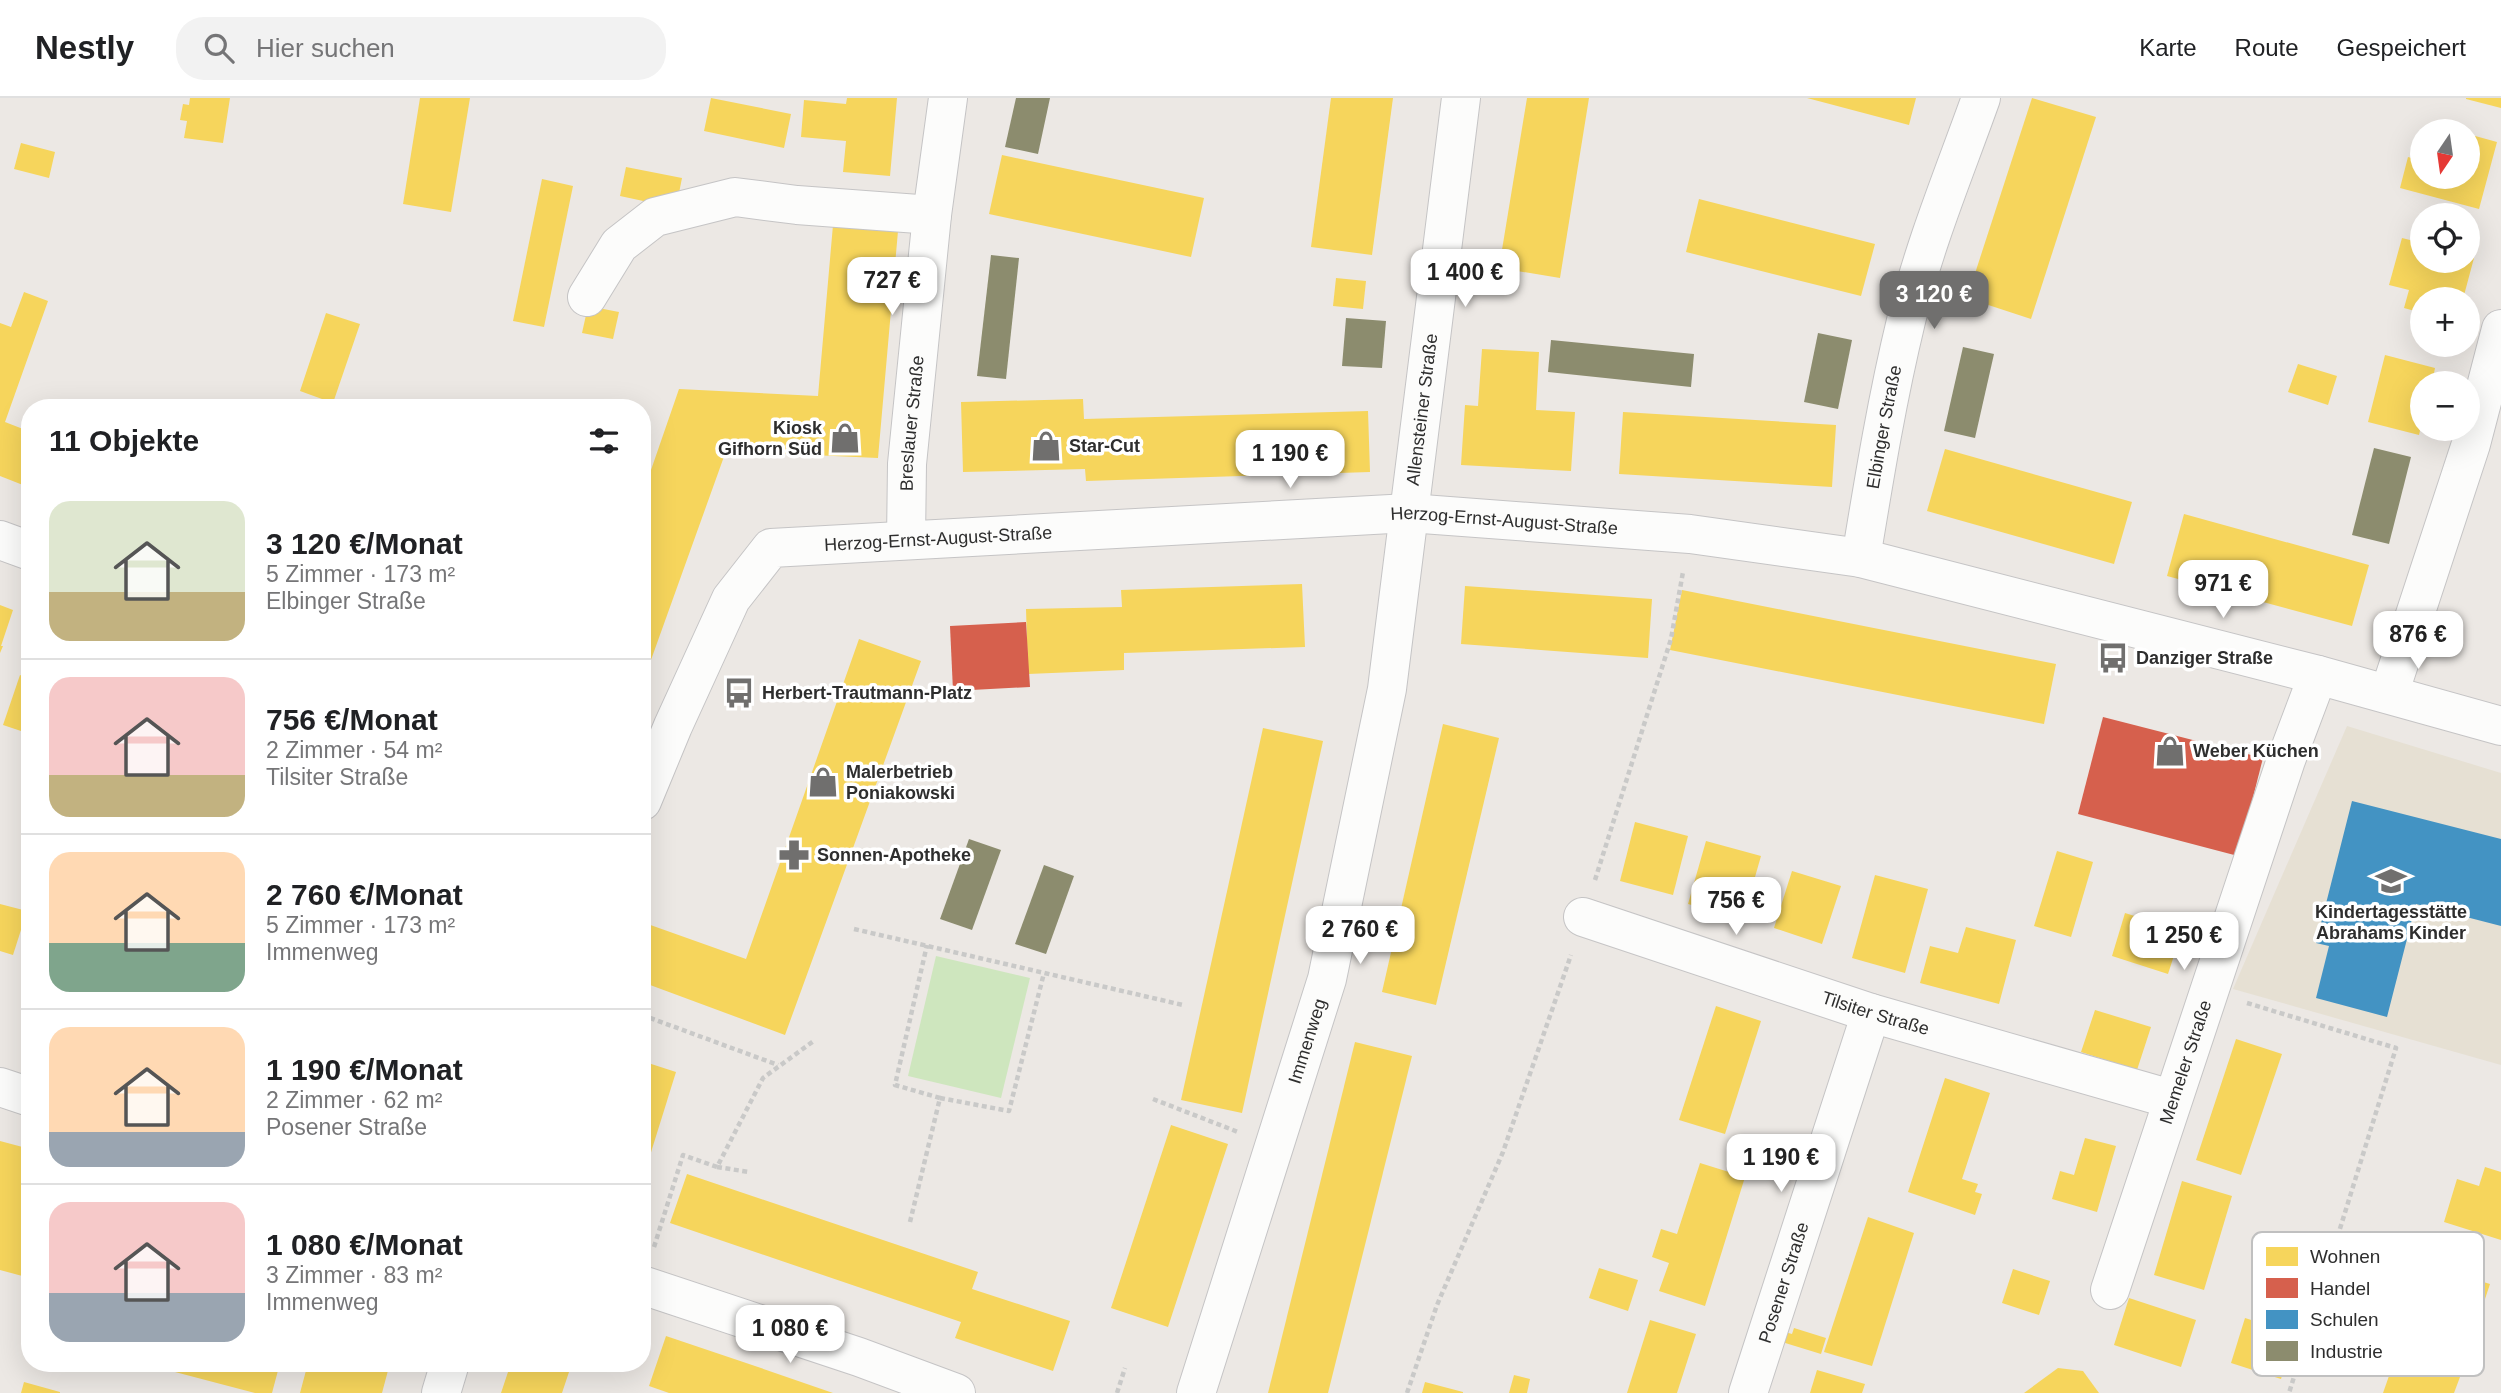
<!DOCTYPE html>
<html lang="de">
<meta charset="utf-8">
<style>
body{margin:0;font-family:Helvetica,sans-serif;background:#f2f2f2;color:#202124;height:100vh;display:flex;flex-direction:column;font-size:26px;white-space:nowrap}
*{box-sizing:border-box;margin:0}
p{font-size:23px;color:#757577}
.icon{flex:none;width:38px;height:38px;fill:none;stroke:currentColor;stroke-width:2;stroke-linecap:round;stroke-linejoin:round}
.map{position:relative;flex:1;overflow:hidden}
.drawer{position:absolute;left:21px;top:301px;width:630px;height:973px;display:flex;flex-direction:column;background:#fff;border-radius:28px;box-shadow:0 7px 28px #0002}
.drawer>*{flex:none}
.needle{width:46px;rotate:193deg}
.fabs{position:absolute;left:2410px;top:21px;display:grid;gap:14px}
.fabs a{display:grid;place-items:center;width:70px;height:70px;border-radius:50%;background:#fff;box-shadow:0 7px 28px #0002;font-size:35px}
.price{position:absolute;translate:-50% -60px;padding:0 16px;border-radius:14px;background:#fff;color:#222;font-size:23px;line-height:46px;filter:drop-shadow(0 2px 4px #0008)}
.price::after{content:'';position:absolute;left:50%;top:42px;width:21px;height:16px;margin-left:-10px;background:inherit;clip-path:polygon(0 0,100% 0,50% 100%)}
.price.selected{background:#706f6e;color:#fff}
ul{padding:0;list-style:none}
li{display:flex;align-items:center;gap:21px;height:175px;padding:0 28px}
li+li{border-top:2px solid #e0e0e0}
li span{display:grid;place-items:center;flex:none;width:196px;height:140px;border-radius:21px;color:#555}
li>.icon{margin-inline-start:auto}
span .icon{width:84px;height:84px;fill:#fffc;stroke-width:1}
li b{font-size:30px}
h2{display:flex;justify-content:space-between;align-items:center;height:84px;padding:0 28px;font-size:30px}
header{display:flex;align-items:center;gap:42px;box-sizing:border-box;height:98px;padding:0 35px;background:#fff;border-bottom:2px solid #e0e0e0}
header strong{font-size:33px}
nav{display:flex;gap:38px;margin-inline-start:auto;font-size:24px}
.search{width:490px;height:63px;background:#f2f2f2;display:flex;align-items:center;gap:18px;box-sizing:border-box;padding:0 24px;border-radius:28px;color:#757577;font-size:26px}
.map>svg:first-child{display:block}
.education{fill:#e6e0d3}
.green{fill:#cee6be}
.homes{fill:#f6d55c}
.shops{fill:#d6604d}
.schools{fill:#4393c3}
.industry{fill:#8c8c6e}
.lines{fill:none;stroke-linecap:round;stroke-linejoin:round}
.minor-casing{stroke:#c5c4c5;stroke-width:40}
.path{stroke:#c9c9c8;stroke-width:4.5;stroke-dasharray:5 3.5;stroke-linecap:butt}
.minor{stroke:#fcfcfb;stroke-width:38}
.labels{text-anchor:middle;dominant-baseline:central;stroke-width:7;stroke-linejoin:round;paint-order:stroke}
.street-label{font-size:18px;fill:#2e2e2e;stroke:#fff}
.poi-label{font-size:18px;font-weight:bold;fill:#2e2e2e;stroke:#fff;text-anchor:start}
.key{fill:#fff;stroke:#c0c0c0;stroke-width:2}
.key-label{font-size:19px;fill:#2e2e2e}
</style>
<header>
<strong>Nestly</strong>
<div class="search"><svg class="icon" aria-label="search" viewBox="0 0 24 24"><circle cx="10" cy="10" r="6"/><path d="M15 15l6 6"/></svg>Hier suchen</div>
<nav><a>Karte</a><a>Route</a><a>Gespeichert</a></nav>
</header>
<div class="map">
<svg width="2501" height="1295" viewBox="0 0 2501 1295">
<rect width="100%" height="100%" fill="#ece8e4"/>
<path class="education" d="M 2347,628 L 2501,675 L 2501,967 L 2233,891 Z"/>
<path class="green" d="M 936,858 L 1030,880 L 1001,1000 L 908,978 Z"/>
<g class="homes">
<path d="M 190,0 L 230,0 L 223,45 L 184,40 L 187,23 L 180,22 L 183,6 L 189,7 Z"/>
<path d="M 420,0 L 470,0 L 451,114 L 403,106 Z"/>
<path d="M 711,0 L 791,16 L 784,50 L 704,33 Z"/>
<path d="M 847,0 L 897,0 L 890,78 L 843,74 L 846,43 L 801,39 L 804,2 L 846,6 Z"/>
<path d="M 1331,0 L 1393,0 L 1372,157 L 1311,149 Z"/>
<path d="M 1527,0 L 1589,0 L 1560,180 L 1499,170 Z"/>
<path d="M 1807,0 L 1916,0 L 1909,27 Z"/>
<path d="M 2032,0 L 2096,19 L 2031,221 L 1967,200 Z"/>
<path d="M 2466,0 L 2501,0 L 2501,10 L 2466,1 Z"/>
<path d="M 2468,36 L 2497,44 L 2479,111 L 2400,90 L 2408,59 L 2422,63 L 2422,79 L 2468,79 Z"/>
<path d="M 21,45 L 55,54 L 49,80 L 14,71 Z"/>
<path d="M 1002,57 L 1204,100 L 1191,159 L 989,116 Z"/>
<path d="M 626,69 L 682,80 L 676,110 L 620,98 Z"/>
<path d="M 542,81 L 573,88 L 544,229 L 513,223 Z"/>
<path d="M 1699,101 L 1875,146 L 1861,198 L 1686,154 Z"/>
<path d="M 833,127 L 898,133 L 878,360 L 726,353 L 642,587 L 642,398 L 679,291 L 818,298 Z"/>
<path d="M 2402,140 L 2422,145 L 2422,163 L 2468,163 L 2468,158 L 2474,160 L 2463,201 L 2422,201 L 2422,215 L 2404,210 L 2409,192 L 2389,187 Z"/>
<path d="M 1336,180 L 1366,183 L 1363,211 L 1333,208 Z"/>
<path d="M 24,194 L 48,203 L 5,324 L 23,331 L 21,337 L 30,340 L 28,389 L 0,378 L 0,225 L 11,229 Z"/>
<path d="M 588,208 L 619,214 L 613,241 L 582,235 Z"/>
<path d="M 326,215 L 360,226 L 333,305 L 300,293 Z"/>
<path d="M 1482,251 L 1539,254 L 1536,312 L 1575,314 L 1571,373 L 1461,367 L 1465,307 L 1478,308 Z"/>
<path d="M 2385,257 L 2435,270 L 2432,285 L 2422,285 L 2422,324 L 2419,337 L 2368,324 Z"/>
<path d="M 2298,266 L 2337,278 L 2328,307 L 2288,294 Z"/>
<path d="M 1083,301 L 1084,321 L 1368,313 L 1370,374 L 1086,383 L 1085,371 L 963,374 L 961,304 Z"/>
<path d="M 1623,314 L 1836,327 L 1832,389 L 1619,376 Z"/>
<path d="M 1945,351 L 2132,404 L 2114,466 L 1927,413 Z"/>
<path d="M 2184,416 L 2369,467 L 2352,528 L 2167,478 Z"/>
<path d="M 1302,486 L 1305,549 L 1124,555 L 1124,572 L 1028,576 L 1026,511 L 1122,509 L 1121,492 Z"/>
<path d="M 1465,488 L 1652,501 L 1648,560 L 1461,546 Z"/>
<path d="M 1682,492 L 2056,566 L 2044,626 L 1670,552 Z"/>
<path d="M 0,507 L 13,512 L 1,548 L 3,548 L 0,555 Z"/>
<path d="M 859,541 L 921,563 L 785,937 L 642,884 L 642,824 L 746,861 Z"/>
<path d="M 20,577 L 30,581 L 30,636 L 3,627 Z"/>
<path d="M 1443,626 L 1499,640 L 1436,907 L 1382,894 Z"/>
<path d="M 1263,630 L 1323,643 L 1242,1015 L 1181,1002 Z"/>
<path d="M 1635,724 L 1688,738 L 1673,797 L 1620,783 Z"/>
<path d="M 1706,743 L 1761,758 L 1743,821 L 1688,806 Z"/>
<path d="M 2057,753 L 2093,764 L 2071,839 L 2034,828 Z"/>
<path d="M 1792,773 L 1841,788 L 1822,846 L 1774,830 Z"/>
<path d="M 1875,777 L 1928,791 L 1905,875 L 1852,860 Z"/>
<path d="M 0,806 L 27,813 L 13,857 L 0,853 Z"/>
<path d="M 2125,815 L 2182,833 L 2168,876 L 2112,858 Z"/>
<path d="M 1966,829 L 2016,842 L 1999,906 L 1920,885 L 1930,848 L 1958,855 Z"/>
<path d="M 1716,908 L 1761,923 L 1725,1036 L 1679,1022 Z"/>
<path d="M 2095,912 L 2151,929 L 2137,972 L 2081,954 Z"/>
<path d="M 2236,941 L 2282,956 L 2241,1077 L 2196,1062 Z"/>
<path d="M 1355,944 L 1412,958 L 1365,1147 L 1328,1295 L 1268,1295 Z"/>
<path d="M 642,963 L 676,974 L 643,1080 L 642,1080 Z"/>
<path d="M 1945,980 L 1990,995 L 1962,1081 L 1978,1086 L 1975,1094 L 1982,1096 L 1975,1117 L 1908,1094 Z"/>
<path d="M 1171,1027 L 1228,1046 L 1168,1229 L 1111,1210 Z"/>
<path d="M 2085,1040 L 2116,1048 L 2097,1114 L 2052,1101 L 2060,1073 L 2074,1077 Z"/>
<path d="M 0,1043 L 30,1051 L 30,1166 L 26,1179 L 0,1172 Z"/>
<path d="M 1700,1065 L 1745,1079 L 1705,1208 L 1659,1193 L 1669,1165 L 1652,1159 L 1661,1131 L 1677,1136 Z"/>
<path d="M 2485,1069 L 2501,1074 L 2501,1142 L 2444,1124 L 2457,1081 L 2479,1088 Z"/>
<path d="M 687,1076 L 978,1174 L 972,1191 L 1070,1223 L 1053,1273 L 955,1240 L 961,1224 L 670,1125 Z"/>
<path d="M 2182,1083 L 2232,1098 L 2204,1192 L 2154,1177 Z"/>
<path d="M 1868,1119 L 1914,1135 L 1872,1268 L 1824,1254 Z"/>
<path d="M 2388,1135 L 2473,1162 L 2467,1179 L 2490,1186 L 2474,1234 L 2411,1214 L 2423,1178 L 2379,1163 Z"/>
<path d="M 1599,1170 L 1638,1182 L 1628,1213 L 1589,1200 Z"/>
<path d="M 2013,1171 L 2050,1183 L 2039,1217 L 2002,1205 Z"/>
<path d="M 2129,1200 L 2196,1222 L 2181,1269 L 2114,1247 Z"/>
<path d="M 2245,1220 L 2295,1236 L 2281,1281 L 2231,1265 Z"/>
<path d="M 1650,1222 L 1696,1236 L 1677,1295 L 1627,1295 Z"/>
<path d="M 1794,1230 L 1826,1240 L 1821,1256 L 1782,1244 L 1785,1234 L 1792,1236 Z"/>
<path d="M 666,1238 L 755,1268 L 833,1295 L 669,1295 L 649,1288 Z"/>
<path d="M 2396,1258 L 2460,1279 L 2454,1295 L 2383,1295 Z"/>
<path d="M 177,1265 L 280,1265 L 272,1295 L 255,1295 L 175,1274 Z"/>
<path d="M 308,1265 L 390,1265 L 382,1295 L 300,1295 Z"/>
<path d="M 511,1265 L 572,1265 L 562,1295 L 501,1295 Z"/>
<path d="M 2058,1270 L 2083,1273 L 2099,1295 L 2024,1295 Z"/>
<path d="M 1817,1272 L 1865,1286 L 1862,1295 L 1810,1295 Z"/>
<path d="M 1514,1277 L 1530,1281 L 1527,1295 L 1509,1295 Z"/>
<path d="M 24,1284 L 60,1294 L 60,1295 L 21,1295 Z"/>
<path d="M 1425,1284 L 1463,1294 L 1463,1295 L 1422,1295 Z"/>
</g>
<g class="shops">
<path d="M 1026,524 L 1030,589 L 953,593 L 950,528 Z"/>
<path d="M 2103,619 L 2263,660 L 2238,758 L 2078,716 Z"/>
</g>
<path class="schools" d="M 2352,703 L 2501,741 L 2501,828 L 2416,806 L 2387,919 L 2316,900 L 2329,848 L 2316,845 Z"/>
<g class="industry">
<path d="M 1016,0 L 1050,0 L 1038,56 L 1005,49 Z"/>
<path d="M 991,157 L 1019,160 L 1006,281 L 977,278 Z"/>
<path d="M 1346,220 L 1386,223 L 1382,270 L 1342,268 Z"/>
<path d="M 1818,235 L 1852,242 L 1838,311 L 1804,304 Z"/>
<path d="M 1551,242 L 1694,256 L 1691,289 L 1548,274 Z"/>
<path d="M 1963,249 L 1994,256 L 1975,340 L 1944,333 Z"/>
<path d="M 2374,350 L 2411,359 L 2389,446 L 2352,437 Z"/>
<path d="M 969,741 L 1001,752 L 972,832 L 940,821 Z"/>
<path d="M 1044,767 L 1074,778 L 1046,856 L 1015,846 Z"/>
</g>
<g class="lines">
<g class="minor-casing">
<g id="minor">
<path d="M 587,199 L 619,147 L 655,119 L 735,99 L 797,107 L 932,117"/>
<path d="M 0,442 L 30,453"/>
<path id="s1" d="M 906,442 L 907,366 L 932,117 L 948,0"/>
<path id="s2" d="M 1861,460 C 1874,381 1887,301 1906,223 C 1924,147 1955,73 1981,0"/>
<path d="M 2389,596 L 2471,346 L 2501,231"/>
<path id="s3" d="M 642,703 L 673,628 L 731,501 L 771,450 L 1409,415 L 1690,436 L 1861,460 L 2318,577 L 2501,628"/>
<path id="s4" d="M 1583,819 L 1871,915 L 2171,1001"/>
<path d="M 0,989 L 30,999"/>
<path d="M 642,1187 L 859,1259 L 956,1295"/>
<path id="s5" d="M 2110,1192 L 2286,662 L 2318,577"/>
<path d="M 441,1295 L 450,1265"/>
<path id="s6" d="M 1196,1295 L 1327,881 L 1387,591 L 1461,0"/>
<path id="s7" d="M 1748,1295 L 1871,915"/>
</g>
</g>
<g class="path">
<path d="M 1595,782 L 1671,541 L 1683,474"/>
<path d="M 854,831 L 1183,907"/>
<path d="M 2247,905 L 2396,950 L 2289,1295"/>
<path d="M 642,917 L 778,967"/>
<path d="M 940,1000 L 1009,1013 L 1044,875"/>
<path d="M 1153,1001 L 1238,1034"/>
<path d="M 717,1069 L 749,1074"/>
<path d="M 910,1124 L 940,1000 L 895,987 L 927,847"/>
<path d="M 654,1149 L 683,1057 L 717,1069 L 763,980 L 815,942"/>
<path d="M 1117,1295 L 1125,1270"/>
<path d="M 1407,1295 L 1437,1207 L 1503,1054 L 1571,857"/>
</g>
<use href="#minor" class="minor"/>
</g>
<defs>
<g id="shop-bare" transform="scale(2.415)"><path d="M-5-2.5h2.3a2.7 3.5 0 0 1 5.4 0H5L5.5 6h-11ZM-1.5-2.5h3a1.5 2.3 0 0 0-3 0Z" fill="#706f6e" stroke="#fff" stroke-width="2.5" paint-order="stroke"/></g>
<g id="bus-bare" transform="scale(2.415)"><path d="M-5-6H5V4H4V6H2V4H-2V6H-4V4H-5ZM-3.5-4V0h7V-4ZM-3.5 1.2v1.5H-2V1.2ZM2 1.2v1.5H3.5V1.2Z" fill="#706f6e" stroke="#fff" stroke-width="2.5" paint-order="stroke"/></g>
<g id="pharmacy-bare" transform="scale(2.415)"><path d="M-2-6h4v4h4v4h-4v4h-4v-4h-4v-4h4Z" fill="#706f6e" stroke="#fff" stroke-width="2.5" paint-order="stroke"/></g>
<g id="school-bare" transform="scale(2.415)"><path d="M0-5L7-2L0 1L-7-2ZM-4 1L0 2.5L4 1V4Q0 6-4 4Z" fill="#706f6e" stroke="#fff" stroke-width="2.5" paint-order="stroke"/></g>
</defs>
<g fill-rule="evenodd">
<use href="#shop-bare" x="845" y="340"/>
<use href="#shop-bare" x="1046" y="348"/>
<use href="#bus-bare" x="2113" y="560"/>
<use href="#bus-bare" x="739" y="595"/>
<use href="#shop-bare" x="2170" y="653"/>
<use href="#shop-bare" x="823" y="684"/>
<use href="#pharmacy-bare" x="794" y="757"/>
<use href="#school-bare" x="2391" y="783"/>
</g>
<g class="labels">
<g class="street-label">
<text stroke="none"><textPath href="#s6" startOffset="1012">Allensteiner Straße</textPath></text>
<text stroke="none"><textPath href="#s1" startOffset="117">Breslauer Straße</textPath></text>
<text stroke="none"><textPath href="#s2" startOffset="133">Elbinger Straße</textPath></text>
<text stroke="none"><textPath href="#s3" startOffset="1020">Herzog-Ernst-August-Straße</textPath></text>
<text stroke="none"><textPath href="#s3" startOffset="453">Herzog-Ernst-August-Straße</textPath></text>
<text stroke="none"><textPath href="#s4" startOffset="308">Tilsiter Straße</textPath></text>
<text stroke="none"><textPath href="#s6" startOffset="369">Immenweg</textPath></text>
<text stroke="none"><textPath href="#s5" startOffset="240">Memeler Straße</textPath></text>
<text stroke="none"><textPath href="#s7" startOffset="116">Posener Straße</textPath></text>
</g>
<g class="poi-label">
<text x="822" y="330" text-anchor="end">Kiosk<tspan x="822" dy="21">Gifhorn Süd</tspan></text>
<text x="1069" y="348">Star-Cut</text>
<text x="2136" y="560">Danziger Straße</text>
<text x="762" y="595">Herbert-Trautmann-Platz</text>
<text x="2193" y="653">Weber Küchen</text>
<text x="846" y="674">Malerbetrieb<tspan x="846" dy="21">Poniakowski</tspan></text>
<text x="817" y="757">Sonnen-Apotheke</text>
<text x="2391" y="814" text-anchor="middle">Kindertagesstätte<tspan x="2391" dy="21">Abrahams Kinder</tspan></text>
</g>
</g>
<rect x="2252" y="1134" width="232" height="144" rx="10" class="key"/>
<rect x="2266" y="1149" width="32" height="19" fill="#f6d55c"/>
<rect x="2266" y="1180" width="32" height="20" fill="#d6604d"/>
<rect x="2266" y="1212" width="32" height="19" fill="#4393c3"/>
<rect x="2266" y="1243" width="32" height="20" fill="#8c8c6e"/>
<g class="key-label">
<text x="2310" y="1165">Wohnen</text>
<text x="2310" y="1197">Handel</text>
<text x="2310" y="1228">Schulen</text>
<text x="2310" y="1260">Industrie</text>
</g>
</svg>
<div class="fabs">
<a><svg class="needle" viewBox="-14 -14 28 28"><path d="M0-13l5 13h-10z" fill="#e53935"/><path d="M0 13l5-13h-10z" fill="#757577"/></svg></a>
<a><svg class="icon" aria-label="locate" viewBox="0 0 24 24"><circle cx="12" cy="12" r="6"/><path d="M12 2v4M12 18v4M2 12h4M18 12h4"/></svg></a>
<a>+</a>
<a>−</a>
</div>
<b class="price" style="left:1465px;top:211px">1 400 €</b>
<b class="price" style="left:892px;top:219px">727 €</b>
<b class="price selected" style="left:1934px;top:233px">3 120 €</b>
<b class="price" style="left:1290px;top:392px">1 190 €</b>
<b class="price" style="left:2223px;top:522px">971 €</b>
<b class="price" style="left:2418px;top:573px">876 €</b>
<b class="price" style="left:1736px;top:839px">756 €</b>
<b class="price" style="left:1360px;top:868px">2 760 €</b>
<b class="price" style="left:2184px;top:874px">1 250 €</b>
<b class="price" style="left:1781px;top:1096px">1 190 €</b>
<b class="price" style="left:790px;top:1267px">1 080 €</b>
<section class="drawer">
<h2>11 Objekte<svg class="icon" aria-label="filters" viewBox="0 0 24 24"><path d="M4 7h16M4 17h16"/><circle cx="9" cy="7" r="2"/><circle cx="15" cy="17" r="2"/></svg></h2>
<ul>
<li><span style="background:linear-gradient(#dfe7d0 65%,#c2b280 0)"><svg class="icon" aria-label="home" viewBox="0 0 24 24"><path d="M3 11l9-7 9 7M6 9v11h12V9"/></svg></span><div><b>3 120 €/Monat</b><p>5 Zimmer · 173 m²</p><p>Elbinger Straße</p></div></li>
<li><span style="background:linear-gradient(#f6c9c9 70%,#c2b280 0)"><svg class="icon" aria-label="home" viewBox="0 0 24 24"><path d="M3 11l9-7 9 7M6 9v11h12V9"/></svg></span><div><b>756 €/Monat</b><p>2 Zimmer · 54 m²</p><p>Tilsiter Straße</p></div></li>
<li><span style="background:linear-gradient(#ffd9b3 65%,#7fa58c 0)"><svg class="icon" aria-label="home" viewBox="0 0 24 24"><path d="M3 11l9-7 9 7M6 9v11h12V9"/></svg></span><div><b>2 760 €/Monat</b><p>5 Zimmer · 173 m²</p><p>Immenweg</p></div></li>
<li><span style="background:linear-gradient(#ffd9b3 75%,#9aa5b1 0)"><svg class="icon" aria-label="home" viewBox="0 0 24 24"><path d="M3 11l9-7 9 7M6 9v11h12V9"/></svg></span><div><b>1 190 €/Monat</b><p>2 Zimmer · 62 m²</p><p>Posener Straße</p></div></li>
<li><span style="background:linear-gradient(#f6c9c9 65%,#9aa5b1 0)"><svg class="icon" aria-label="home" viewBox="0 0 24 24"><path d="M3 11l9-7 9 7M6 9v11h12V9"/></svg></span><div><b>1 080 €/Monat</b><p>3 Zimmer · 83 m²</p><p>Immenweg</p></div></li>
</ul>
</section>
</div>
